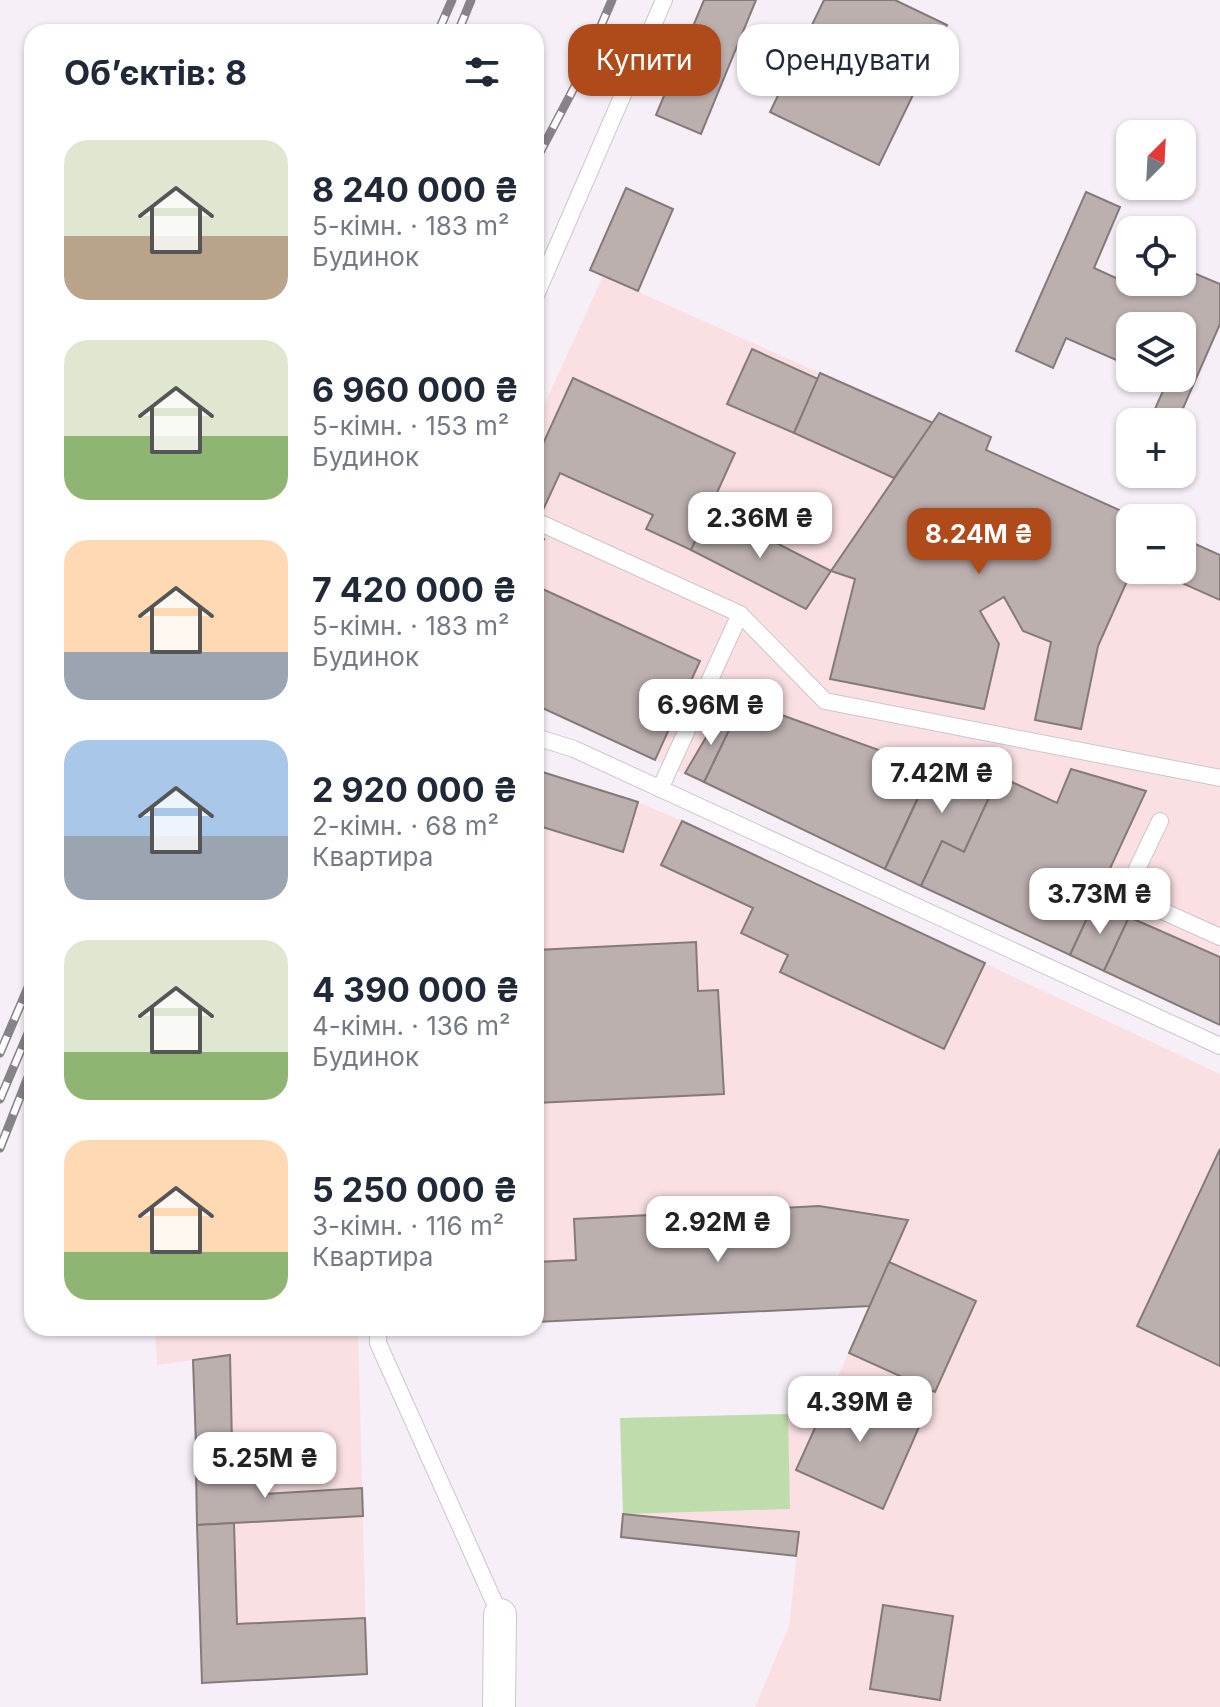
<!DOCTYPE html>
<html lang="uk">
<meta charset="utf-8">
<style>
body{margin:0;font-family:Inter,sans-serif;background:#f2f2f3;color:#1f2937;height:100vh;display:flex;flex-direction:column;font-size:30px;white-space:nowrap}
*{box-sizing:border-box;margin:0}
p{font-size:26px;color:#747a83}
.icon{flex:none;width:44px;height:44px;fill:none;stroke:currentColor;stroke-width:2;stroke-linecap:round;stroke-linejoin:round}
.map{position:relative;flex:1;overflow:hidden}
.side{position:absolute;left:24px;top:24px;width:520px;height:1312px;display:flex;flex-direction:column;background:#fff;border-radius:24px;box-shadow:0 2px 6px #0004}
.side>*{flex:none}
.banner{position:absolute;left:568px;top:24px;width:532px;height:72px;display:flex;gap:16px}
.needle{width:52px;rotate:24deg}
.buttons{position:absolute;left:1116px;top:120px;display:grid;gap:16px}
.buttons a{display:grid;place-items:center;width:80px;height:80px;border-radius:16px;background:#fff;box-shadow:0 2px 6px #0004;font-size:40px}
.price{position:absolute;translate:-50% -68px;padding:0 18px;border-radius:16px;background:#fff;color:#222;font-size:26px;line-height:52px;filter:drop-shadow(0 2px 4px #0008)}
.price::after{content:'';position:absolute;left:50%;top:48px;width:24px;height:18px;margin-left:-12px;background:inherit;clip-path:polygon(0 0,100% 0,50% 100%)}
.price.selected{background:#af4a1a;color:#fff}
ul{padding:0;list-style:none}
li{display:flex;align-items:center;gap:24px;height:200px;padding:0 40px}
li span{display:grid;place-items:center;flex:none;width:224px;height:160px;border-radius:24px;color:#555}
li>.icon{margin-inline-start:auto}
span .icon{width:96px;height:96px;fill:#fffc;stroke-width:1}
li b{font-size:34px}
h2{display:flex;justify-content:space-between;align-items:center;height:96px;padding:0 40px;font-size:34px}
.tag{padding:0 28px;border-radius:24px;background:#fff;box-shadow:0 2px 6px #0004;font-size:28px;line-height:72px}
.tag.selected{background:#af4a1a;color:#fff}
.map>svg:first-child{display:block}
.industrial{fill:#fbe0e3}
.green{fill:#bfddac}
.building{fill:#bcb0af;stroke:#857a79;stroke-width:2}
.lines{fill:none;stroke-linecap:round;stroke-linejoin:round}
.service-casing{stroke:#ccc5cd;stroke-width:18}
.minor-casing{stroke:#ccc5cd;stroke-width:34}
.service{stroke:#fff;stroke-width:16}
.minor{stroke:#fff;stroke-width:32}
.rail-casing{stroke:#878388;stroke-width:9}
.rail{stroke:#fff;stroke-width:6;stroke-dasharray:18;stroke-linecap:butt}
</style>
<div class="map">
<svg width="1220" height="1707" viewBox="0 0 1220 1707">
<rect width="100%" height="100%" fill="#f6eff7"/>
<g class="industrial">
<path d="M 603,276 L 932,423 L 939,413 L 991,437 L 986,450 L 1137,518 L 1130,518 L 1130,570 L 1182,570 L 1220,555 L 1220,1025 L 536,705 L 536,423 Z"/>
<path d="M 536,770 L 638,802 L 682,821 L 1220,1074 L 1220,1707 L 755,1707 L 789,1626 L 799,1533 L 623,1514 L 620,1418 L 822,1413 L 869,1306 L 536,1322 Z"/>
<path d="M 155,1328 L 358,1328 L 367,1674 L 202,1683 L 193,1360 L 157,1365 Z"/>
</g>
<path class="green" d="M 788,1414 L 790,1509 L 623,1514 L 620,1418 Z"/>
<g class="building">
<path d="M 704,0 L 756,0 L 701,134 L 656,115 Z"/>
<path d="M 824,0 L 895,0 L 947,25 L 879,165 L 770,112 Z"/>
<path d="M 626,188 L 673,209 L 638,291 L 590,270 Z"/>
<path d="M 1086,192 L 1120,207 L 1094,268 L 1131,285 L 1182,282 L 1182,268 L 1220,284 L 1220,324 L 1177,422 L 1150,420 L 1167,382 L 1157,378 L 1182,378 L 1182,326 L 1130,326 L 1130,366 L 1066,338 L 1053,368 L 1016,351 Z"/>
<path d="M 752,349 L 818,379 L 794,433 L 727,404 Z"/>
<path d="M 820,373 L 933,423 L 894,478 L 794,433 Z"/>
<path d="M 573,378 L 735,453 L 691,550 L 646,529 L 653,515 L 560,473 L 543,510 L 536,507 L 536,459 Z"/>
<path d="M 939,413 L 991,437 L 986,450 L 1137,518 L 1130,518 L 1132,570 L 1098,646 L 1081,729 L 1035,720 L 1051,642 L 1023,631 L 1004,597 L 980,611 L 999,644 L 984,709 L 830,679 L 855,579 L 831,571 Z"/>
<path d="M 710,509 L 831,571 L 806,609 L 691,550 Z"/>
<path d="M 536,536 L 544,539 L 536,557 Z"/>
<path d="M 1182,538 L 1220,555 L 1220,600 L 1153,570 L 1182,570 Z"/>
<path d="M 536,586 L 700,661 L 655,760 L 536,705 Z"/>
<path d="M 743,701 L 931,769 L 885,869 L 704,782 Z"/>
<path d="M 738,711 L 704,782 L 685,773 L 721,712 Z"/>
<path d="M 941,749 L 999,776 L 964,852 L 942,841 L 921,886 L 885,869 Z"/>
<path d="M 1071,769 L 1146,791 L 1070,955 L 921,886 L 942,841 L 964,852 L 999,776 L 1057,803 Z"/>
<path d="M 536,770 L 638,802 L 623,852 L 536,825 Z"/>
<path d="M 682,821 L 985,963 L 944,1049 L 780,972 L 788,955 L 741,933 L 753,908 L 661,865 Z"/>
<path d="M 1095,901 L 1129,917 L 1104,971 L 1070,955 Z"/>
<path d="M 1129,917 L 1220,957 L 1220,1025 L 1104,971 Z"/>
<path d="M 696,942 L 698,991 L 718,990 L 724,1094 L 536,1103 L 536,950 Z"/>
<path d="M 1220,1149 L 1220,1366 L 1137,1326 Z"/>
<path d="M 819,1206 L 908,1220 L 870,1306 L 536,1322 L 536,1262 L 576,1260 L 574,1219 Z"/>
<path d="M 889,1262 L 976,1301 L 935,1392 L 849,1353 Z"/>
<path d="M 230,1355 L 232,1443 L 196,1445 L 193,1360 Z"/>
<path d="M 837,1379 L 923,1418 L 883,1509 L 796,1470 Z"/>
<path d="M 263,1466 L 264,1494 L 362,1488 L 363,1516 L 197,1525 L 196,1470 Z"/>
<path d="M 623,1514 L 799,1532 L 796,1556 L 621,1537 Z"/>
<path d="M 234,1523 L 237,1624 L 365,1618 L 367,1674 L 202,1683 L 197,1525 Z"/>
<path d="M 883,1605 L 953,1616 L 940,1700 L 870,1689 Z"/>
</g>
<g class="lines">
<g class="service-casing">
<g id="service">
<path d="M 536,295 L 664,0"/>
<path d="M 536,521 L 740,614 L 825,701 L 1220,778"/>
<path d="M 536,737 L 574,749 L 1220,1046"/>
<path d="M 660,789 L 740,614"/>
<path d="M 1160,821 L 1125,894 L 1220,937"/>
<path d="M 378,1328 L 378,1343 L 500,1615"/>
</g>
</g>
<g class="minor-casing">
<path id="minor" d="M 499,1707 L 500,1615"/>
</g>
<use href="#service" class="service"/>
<use href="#minor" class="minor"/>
<g class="rail-casing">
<g id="rail">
<path d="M 438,32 L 452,0"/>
<path d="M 458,32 L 471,0"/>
<path d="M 536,160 L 576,84 L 612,0"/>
<path d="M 0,1053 L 32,978"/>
<path d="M 0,1099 L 32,1024"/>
<path d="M 0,1148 L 32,1067"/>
</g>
</g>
<use href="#rail" class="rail"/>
</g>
</svg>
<div class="buttons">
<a><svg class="needle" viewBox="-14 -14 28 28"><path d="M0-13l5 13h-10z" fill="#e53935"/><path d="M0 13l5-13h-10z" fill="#747a83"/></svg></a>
<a><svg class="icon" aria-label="locate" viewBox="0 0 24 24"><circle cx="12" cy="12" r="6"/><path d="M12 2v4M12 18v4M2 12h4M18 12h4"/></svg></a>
<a><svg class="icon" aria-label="layers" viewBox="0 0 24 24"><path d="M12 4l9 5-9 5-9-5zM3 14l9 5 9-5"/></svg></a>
<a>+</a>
<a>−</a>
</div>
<b class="price" style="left:760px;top:560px">2.36M ₴</b>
<b class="price selected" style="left:979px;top:576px">8.24M ₴</b>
<b class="price" style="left:711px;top:747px">6.96M ₴</b>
<b class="price" style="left:942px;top:815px">7.42M ₴</b>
<b class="price" style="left:1100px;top:936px">3.73M ₴</b>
<b class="price" style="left:718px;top:1264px">2.92M ₴</b>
<b class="price" style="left:860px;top:1444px">4.39M ₴</b>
<b class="price" style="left:265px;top:1500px">5.25M ₴</b>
<div class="banner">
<a class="tag selected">Купити</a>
<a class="tag">Орендувати</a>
</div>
<section class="side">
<h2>Об’єктів: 8<svg class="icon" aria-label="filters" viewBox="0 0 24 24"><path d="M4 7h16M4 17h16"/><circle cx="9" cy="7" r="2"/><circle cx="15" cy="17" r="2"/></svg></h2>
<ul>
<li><span style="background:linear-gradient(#dfe7d0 60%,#b9a48a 0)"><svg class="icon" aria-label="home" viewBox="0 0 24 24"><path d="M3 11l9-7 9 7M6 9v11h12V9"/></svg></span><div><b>8 240 000 ₴</b><p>5-кімн. · 183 m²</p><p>Будинок</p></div></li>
<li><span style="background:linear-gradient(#dfe7d0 60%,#8fb573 0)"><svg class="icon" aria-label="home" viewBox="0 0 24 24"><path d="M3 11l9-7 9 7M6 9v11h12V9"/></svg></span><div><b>6 960 000 ₴</b><p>5-кімн. · 153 m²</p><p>Будинок</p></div></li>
<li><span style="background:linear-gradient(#ffd9b3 70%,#9aa5b1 0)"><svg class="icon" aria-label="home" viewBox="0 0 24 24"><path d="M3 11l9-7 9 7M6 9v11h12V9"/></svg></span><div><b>7 420 000 ₴</b><p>5-кімн. · 183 m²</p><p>Будинок</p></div></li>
<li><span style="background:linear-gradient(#a9c7e8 60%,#9aa5b1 0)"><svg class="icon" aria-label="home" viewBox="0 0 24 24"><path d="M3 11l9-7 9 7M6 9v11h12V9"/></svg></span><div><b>2 920 000 ₴</b><p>2-кімн. · 68 m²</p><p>Квартира</p></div></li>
<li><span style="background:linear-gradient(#dfe7d0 70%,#8fb573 0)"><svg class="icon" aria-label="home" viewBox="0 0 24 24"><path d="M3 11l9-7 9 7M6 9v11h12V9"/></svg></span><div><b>4 390 000 ₴</b><p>4-кімн. · 136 m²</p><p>Будинок</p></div></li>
<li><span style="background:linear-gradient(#ffd9b3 70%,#8fb573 0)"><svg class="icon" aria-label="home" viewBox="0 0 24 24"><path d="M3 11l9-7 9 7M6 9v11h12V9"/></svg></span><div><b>5 250 000 ₴</b><p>3-кімн. · 116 m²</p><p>Квартира</p></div></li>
</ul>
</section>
</div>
